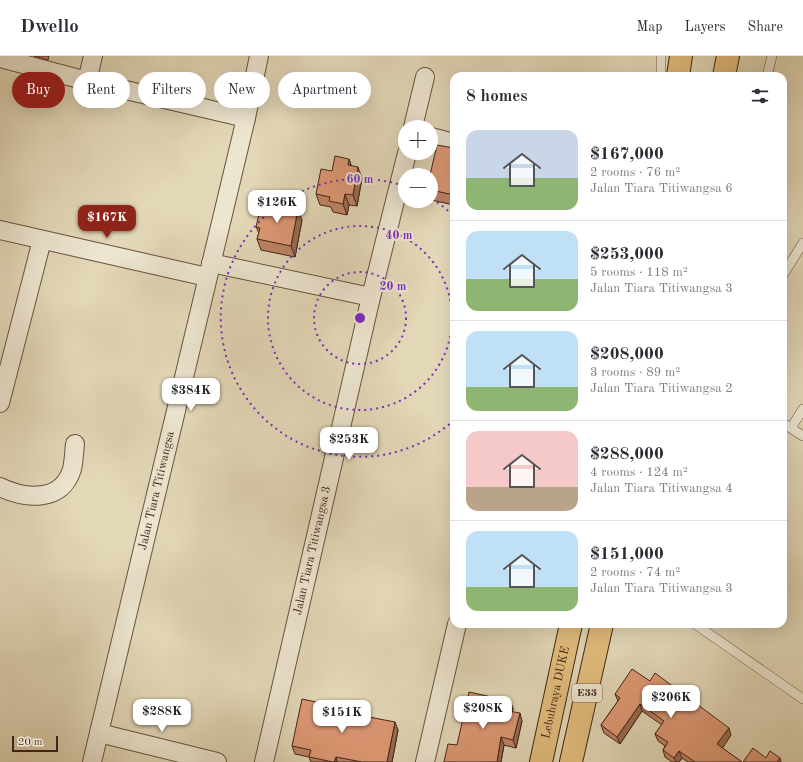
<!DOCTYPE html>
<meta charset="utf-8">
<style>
body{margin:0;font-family:"Old Standard TT",serif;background:#f7f7f7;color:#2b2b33;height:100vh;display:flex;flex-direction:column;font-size:15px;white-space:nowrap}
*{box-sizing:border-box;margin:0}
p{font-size:13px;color:#7c7c81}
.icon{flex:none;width:22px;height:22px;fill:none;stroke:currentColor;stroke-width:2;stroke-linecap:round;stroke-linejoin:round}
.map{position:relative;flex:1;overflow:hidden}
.panel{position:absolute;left:450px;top:16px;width:337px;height:556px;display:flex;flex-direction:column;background:#fff;border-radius:12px;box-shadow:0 4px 16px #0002}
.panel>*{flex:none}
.guide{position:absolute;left:12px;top:16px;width:378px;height:36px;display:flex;gap:8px}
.buttons{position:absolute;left:398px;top:64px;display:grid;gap:8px}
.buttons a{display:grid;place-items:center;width:40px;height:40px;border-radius:50%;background:#fff;box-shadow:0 4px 16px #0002;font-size:20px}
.scale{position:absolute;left:12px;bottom:10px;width:46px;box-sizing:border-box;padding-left:4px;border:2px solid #412516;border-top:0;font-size:11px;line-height:14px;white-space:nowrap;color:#412516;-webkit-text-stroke:3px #ece5d0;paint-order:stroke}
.price{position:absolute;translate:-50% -34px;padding:0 9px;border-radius:8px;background:#fff;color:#222;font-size:13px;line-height:26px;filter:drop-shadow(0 1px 2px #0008)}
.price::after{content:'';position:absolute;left:50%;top:24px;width:12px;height:9px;margin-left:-6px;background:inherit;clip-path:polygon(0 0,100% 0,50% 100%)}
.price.selected{background:#8f2418;color:#fff}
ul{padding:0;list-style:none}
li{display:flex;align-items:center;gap:12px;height:100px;padding:0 16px}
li+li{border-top:1px solid #e1e1e2}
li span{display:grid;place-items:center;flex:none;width:112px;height:80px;border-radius:12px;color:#555}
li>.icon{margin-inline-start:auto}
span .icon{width:48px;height:48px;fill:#fffc;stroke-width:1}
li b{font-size:17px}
h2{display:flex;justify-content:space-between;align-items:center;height:48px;padding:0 16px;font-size:17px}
.tag{padding:0 14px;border-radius:18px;background:#fff;box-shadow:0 4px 16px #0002;font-size:14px;line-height:36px}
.tag.selected{background:#8f2418;color:#fff}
header{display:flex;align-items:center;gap:24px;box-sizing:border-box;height:56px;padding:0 20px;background:#fff;border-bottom:1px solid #e1e1e2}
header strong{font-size:19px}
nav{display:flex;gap:22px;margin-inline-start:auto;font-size:14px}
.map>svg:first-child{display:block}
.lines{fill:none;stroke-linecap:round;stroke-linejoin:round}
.lane-casing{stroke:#69523e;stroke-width:10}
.street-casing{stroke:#69523e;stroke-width:20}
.highway-casing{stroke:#412516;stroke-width:24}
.lane{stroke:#ece5d0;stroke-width:9}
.street{stroke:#ece5d0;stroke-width:18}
.highway{stroke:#e1bc7c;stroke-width:22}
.wall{fill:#be8364;stroke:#412516}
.shaded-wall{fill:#9b6a51;stroke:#412516}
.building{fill:#dd9874;stroke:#412516}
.ring{fill:none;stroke:#7b2cbf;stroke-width:2;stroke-dasharray:2 4}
.labels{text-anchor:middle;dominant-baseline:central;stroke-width:4;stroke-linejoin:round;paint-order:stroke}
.shield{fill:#ece5d0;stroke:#745f4e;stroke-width:1}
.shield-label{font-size:11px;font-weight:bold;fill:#412516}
.street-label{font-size:12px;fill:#412516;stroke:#ece5d0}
.centre{fill:#7b2cbf;stroke:#ece5d0;stroke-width:2}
.ring-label{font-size:12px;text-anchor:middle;font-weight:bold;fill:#7b2cbf;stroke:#ece5d0;stroke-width:4;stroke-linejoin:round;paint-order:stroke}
</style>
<header>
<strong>Dwello</strong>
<nav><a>Map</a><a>Layers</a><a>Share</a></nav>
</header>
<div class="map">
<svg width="803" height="706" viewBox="0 0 803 706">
<rect width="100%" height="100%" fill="#e2d7b7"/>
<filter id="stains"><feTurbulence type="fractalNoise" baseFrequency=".005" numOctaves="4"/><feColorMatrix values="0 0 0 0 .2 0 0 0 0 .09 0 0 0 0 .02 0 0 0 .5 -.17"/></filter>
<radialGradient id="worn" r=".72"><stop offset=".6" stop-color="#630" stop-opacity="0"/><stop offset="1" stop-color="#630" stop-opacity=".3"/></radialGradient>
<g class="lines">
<g class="lane-casing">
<g id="lane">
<path d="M 661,20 L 661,0"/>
<path d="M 767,20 L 772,0"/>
<path d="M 783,219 L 803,187"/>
<path d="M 783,367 L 803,380"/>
<path d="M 791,372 L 803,353"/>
<path d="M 695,568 L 803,643"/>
</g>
</g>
<g class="street-casing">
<g id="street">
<path d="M 0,2 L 87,25 L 246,62"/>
<path d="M 87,25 L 93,0"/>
<path d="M 413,71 L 425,21"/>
<path d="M 431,81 L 454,87"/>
<path d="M 0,174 L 207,221"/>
<path d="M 211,207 L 371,241"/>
<path d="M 0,347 L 42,184"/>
<path d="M 0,431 C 25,443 62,447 72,413 C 74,405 74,396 75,388"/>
<path d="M 99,677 L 217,706"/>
<path id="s1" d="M 92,706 L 246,62 L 259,0"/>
<path id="s2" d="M 264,706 L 371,241 L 407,97"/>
<path d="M 425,706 L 457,568"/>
</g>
</g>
<g class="highway-casing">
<g id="highway">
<path d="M 678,20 L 681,0"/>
<path d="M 724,20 L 728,0"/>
<path id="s3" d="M 541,706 L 571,568"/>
<path d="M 571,706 L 602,568"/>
</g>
</g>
<use href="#lane" class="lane"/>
<use href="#street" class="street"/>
<use href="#highway" class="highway"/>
</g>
<g class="wall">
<path d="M 34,0 L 49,0 L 48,4 Z"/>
<path d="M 454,92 L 454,149 L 431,144 L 431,119 Z"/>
<path d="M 349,103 L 351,109 L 362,122 L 357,150 L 349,149 L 347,159 L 333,156 L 331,151 L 320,149 L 316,138 Z"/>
<path d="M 302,164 L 295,201 L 261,194 L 257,183 L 259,177 L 256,171 Z"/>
<path d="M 650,625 L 731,679 L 722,692 L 742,706 L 688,706 L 682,702 L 679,706 L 672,706 L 665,701 L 663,694 L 665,690 L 658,685 L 655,678 L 662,669 L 642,655 L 620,688 L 604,677 L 601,669 L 618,645 L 615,638 Z"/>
<path d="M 510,645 L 513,653 L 512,656 L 522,665 L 516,692 L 504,689 L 501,706 L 444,706 L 457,689 Z"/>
<path d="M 353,654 L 355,659 L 398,674 L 392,706 L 311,706 L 309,701 L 295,698 L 292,690 Z"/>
</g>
<g class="shaded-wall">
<path d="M 349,103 L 353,114 L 348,109 Z"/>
<path d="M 358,111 L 362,122 L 357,150 L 353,139 Z"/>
<path d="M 345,138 L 349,149 L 347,159 L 343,148 Z"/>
<path d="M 298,153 L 302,164 L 295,201 L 291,190 Z"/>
<path d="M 510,645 L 513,653 L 511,662 L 508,655 Z"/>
<path d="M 640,648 L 642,655 L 620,688 L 617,681 Z"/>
<path d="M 520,657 L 522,665 L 516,692 L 513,684 Z"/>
<path d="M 395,666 L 398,674 L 392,706 L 387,706 Z"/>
<path d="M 729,672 L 731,679 L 720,696 L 717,688 Z"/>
<path d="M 501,681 L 504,689 L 501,706 L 497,706 Z"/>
<path d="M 679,695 L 682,702 L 679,706 L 676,706 L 674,702 Z"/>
<path d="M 336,701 L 337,706 L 334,706 Z"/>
<path d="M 780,702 L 781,706 L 777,706 Z"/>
</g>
<g class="building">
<path d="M 437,89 L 454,92 L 454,139 L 431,134 L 431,119 L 430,119 Z"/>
<path d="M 335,100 L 349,103 L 348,109 L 358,111 L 353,139 L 345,138 L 343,148 L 329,145 L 330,141 L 316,138 L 321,113 L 332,115 Z"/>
<path d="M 264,146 L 298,153 L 291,190 L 257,183 L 260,172 L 256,171 L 259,158 L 262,159 Z"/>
<path d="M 632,613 L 650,625 L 655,617 L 729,672 L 717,688 L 742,706 L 695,706 L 679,695 L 674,702 L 663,694 L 668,686 L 655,678 L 664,665 L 640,648 L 617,681 L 601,669 L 620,642 L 615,638 Z"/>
<path d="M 469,636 L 510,645 L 508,655 L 520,657 L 513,684 L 501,681 L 497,706 L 444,706 L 448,688 L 457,689 Z"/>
<path d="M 302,643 L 353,654 L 353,658 L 395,666 L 387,706 L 362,706 L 336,701 L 334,706 L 333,706 L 309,701 L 311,694 L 292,690 Z"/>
<path d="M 753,692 L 766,702 L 770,695 L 780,702 L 777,706 L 743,706 Z"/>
</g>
<g class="ring">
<circle cx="360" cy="262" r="46"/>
<circle cx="360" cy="262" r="92"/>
<path d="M454 364A139 139 0 1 1 404 130M432 143A139 139 0 0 1 454 160"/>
</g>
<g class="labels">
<rect class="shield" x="572" y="628" width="30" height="18" rx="3"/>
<g class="shield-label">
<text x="587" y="637">E33</text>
</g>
<g class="street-label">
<text stroke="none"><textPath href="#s1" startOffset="279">Jalan Tiara Titiwangsa</textPath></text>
<text stroke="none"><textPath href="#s2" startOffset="217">Jalan Tiara Titiwangsa 3</textPath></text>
<text stroke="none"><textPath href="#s3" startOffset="71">Lebuhraya DUKE</textPath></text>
</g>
</g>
<circle cx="360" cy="262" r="6" class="centre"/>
<g class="ring-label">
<text x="360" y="127">60 m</text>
<text x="399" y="183">40 m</text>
<text x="393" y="234">20 m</text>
</g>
<rect width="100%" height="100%" filter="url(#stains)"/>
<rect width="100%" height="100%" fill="url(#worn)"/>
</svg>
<div class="buttons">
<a>+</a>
<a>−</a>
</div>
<div class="scale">20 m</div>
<b class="price" style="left:277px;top:168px">$126K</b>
<b class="price selected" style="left:107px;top:183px">$167K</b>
<b class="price" style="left:191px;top:356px">$384K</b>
<b class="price" style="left:349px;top:405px">$253K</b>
<b class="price" style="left:671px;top:663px">$206K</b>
<b class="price" style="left:483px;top:674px">$208K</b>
<b class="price" style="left:162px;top:677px">$288K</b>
<b class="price" style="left:342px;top:678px">$151K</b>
<div class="guide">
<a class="tag selected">Buy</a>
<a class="tag">Rent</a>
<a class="tag">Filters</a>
<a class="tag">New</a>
<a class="tag">Apartment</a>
</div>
<section class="panel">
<h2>8 homes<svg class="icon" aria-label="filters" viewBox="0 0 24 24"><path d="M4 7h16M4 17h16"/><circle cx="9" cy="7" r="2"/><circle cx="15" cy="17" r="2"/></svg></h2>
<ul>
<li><span style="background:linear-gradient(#c9d6e8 60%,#8fb573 0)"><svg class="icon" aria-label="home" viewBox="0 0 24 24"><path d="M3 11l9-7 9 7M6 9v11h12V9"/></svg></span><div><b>$167,000</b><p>2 rooms · 76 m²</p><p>Jalan Tiara Titiwangsa 6</p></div></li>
<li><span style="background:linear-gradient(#bfe0f5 60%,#8fb573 0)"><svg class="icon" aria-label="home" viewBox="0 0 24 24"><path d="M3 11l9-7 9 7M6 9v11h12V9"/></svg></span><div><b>$253,000</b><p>5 rooms · 118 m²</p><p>Jalan Tiara Titiwangsa 3</p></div></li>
<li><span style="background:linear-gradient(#bfe0f5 70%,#8fb573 0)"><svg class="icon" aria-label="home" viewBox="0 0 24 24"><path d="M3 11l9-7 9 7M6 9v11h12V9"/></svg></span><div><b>$208,000</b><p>3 rooms · 89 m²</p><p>Jalan Tiara Titiwangsa 2</p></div></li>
<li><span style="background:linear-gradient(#f6c9c9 70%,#b9a48a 0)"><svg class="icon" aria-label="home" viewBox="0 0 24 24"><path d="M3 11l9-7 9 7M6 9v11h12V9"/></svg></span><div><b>$288,000</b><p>4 rooms · 124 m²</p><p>Jalan Tiara Titiwangsa 4</p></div></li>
<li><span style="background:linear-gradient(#bfe0f5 70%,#8fb573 0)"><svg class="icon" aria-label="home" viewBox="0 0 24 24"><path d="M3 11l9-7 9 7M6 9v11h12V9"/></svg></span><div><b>$151,000</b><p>2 rooms · 74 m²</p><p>Jalan Tiara Titiwangsa 3</p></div></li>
</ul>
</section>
</div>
